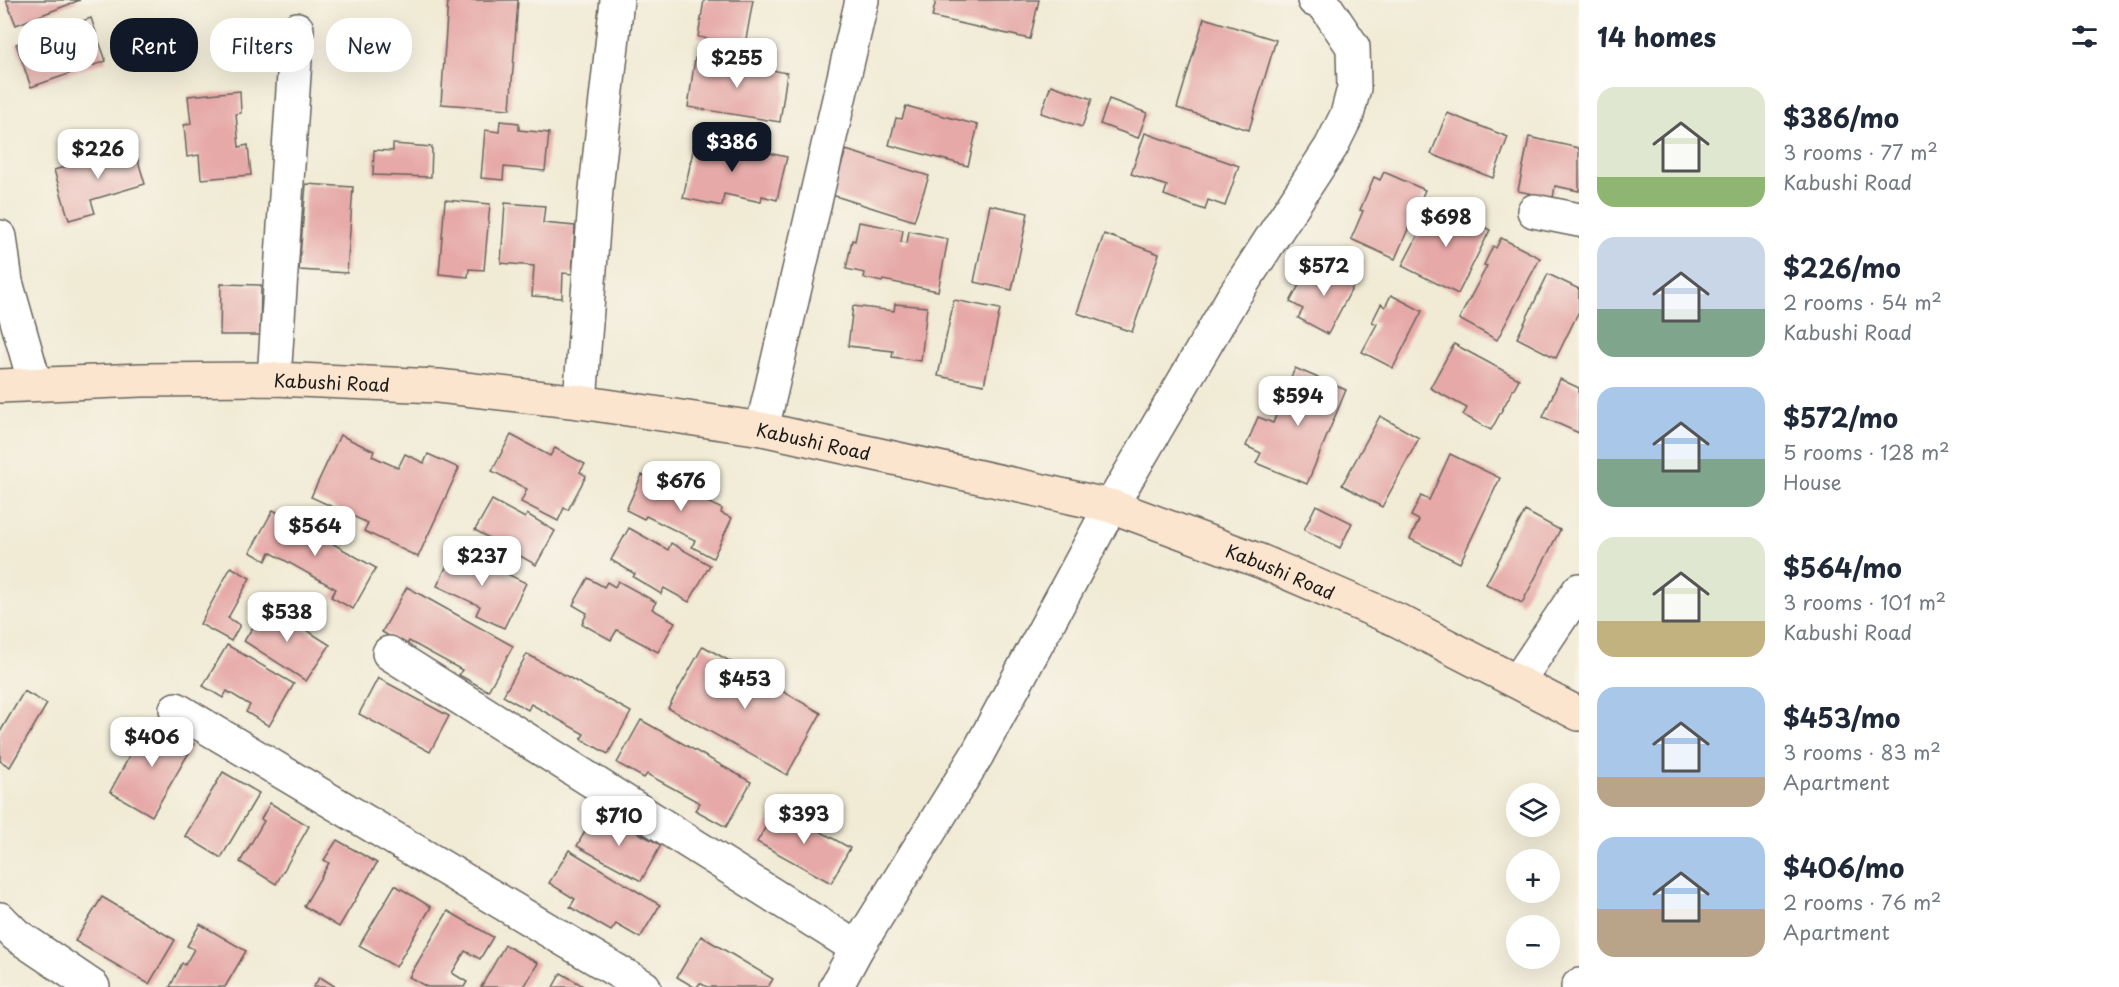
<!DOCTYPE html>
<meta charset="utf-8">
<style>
body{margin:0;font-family:"Playpen Sans",sans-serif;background:#f2f2f3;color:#1f2937;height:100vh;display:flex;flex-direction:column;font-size:22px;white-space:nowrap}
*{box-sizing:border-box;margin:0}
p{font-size:20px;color:#747a83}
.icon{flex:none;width:33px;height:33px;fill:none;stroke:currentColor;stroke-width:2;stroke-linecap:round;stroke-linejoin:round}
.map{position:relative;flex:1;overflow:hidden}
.details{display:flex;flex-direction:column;background:#fff;width:540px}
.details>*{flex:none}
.guide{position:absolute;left:18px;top:18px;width:570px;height:54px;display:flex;gap:12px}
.fabs{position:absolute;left:1506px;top:783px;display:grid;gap:12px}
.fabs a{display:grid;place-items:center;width:54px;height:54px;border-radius:50%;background:#fff;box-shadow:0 6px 24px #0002;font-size:30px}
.price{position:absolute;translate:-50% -51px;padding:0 14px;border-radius:12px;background:#fff;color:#222;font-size:20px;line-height:39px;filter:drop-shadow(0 2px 3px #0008)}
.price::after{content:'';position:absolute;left:50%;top:36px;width:18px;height:14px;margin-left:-9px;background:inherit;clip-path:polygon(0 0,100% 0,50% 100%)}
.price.active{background:#111827;color:#fff}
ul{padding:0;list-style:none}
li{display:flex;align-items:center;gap:18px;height:150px;padding:0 18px}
li span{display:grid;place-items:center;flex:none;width:168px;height:120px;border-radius:18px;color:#555}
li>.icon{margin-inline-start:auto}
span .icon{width:72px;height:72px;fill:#fffc;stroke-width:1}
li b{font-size:26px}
h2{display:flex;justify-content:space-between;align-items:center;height:72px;padding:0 18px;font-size:26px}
.chip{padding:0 21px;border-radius:24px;background:#fff;box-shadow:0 6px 24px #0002;font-size:21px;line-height:54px}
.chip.active{background:#111827;color:#fff}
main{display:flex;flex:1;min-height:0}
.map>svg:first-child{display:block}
.building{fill:#e6a9a7}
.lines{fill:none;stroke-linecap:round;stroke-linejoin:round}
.minor-casing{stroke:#67645d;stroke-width:36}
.secondary-casing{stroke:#67645d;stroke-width:36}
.minor{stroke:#fff;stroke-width:33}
.secondary{stroke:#fce5cf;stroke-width:33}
.labels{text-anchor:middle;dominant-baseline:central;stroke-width:4.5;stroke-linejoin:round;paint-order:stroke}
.street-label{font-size:18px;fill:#1c1c1c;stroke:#f7f3e8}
</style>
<main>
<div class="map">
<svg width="1579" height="987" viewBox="0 0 1579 987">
<rect width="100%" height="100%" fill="#f7f3e8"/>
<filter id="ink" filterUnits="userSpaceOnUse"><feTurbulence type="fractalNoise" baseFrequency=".0167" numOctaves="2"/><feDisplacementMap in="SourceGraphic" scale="12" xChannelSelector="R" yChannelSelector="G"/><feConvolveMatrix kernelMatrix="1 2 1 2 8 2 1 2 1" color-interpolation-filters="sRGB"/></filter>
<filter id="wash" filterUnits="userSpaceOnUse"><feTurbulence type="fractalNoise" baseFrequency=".008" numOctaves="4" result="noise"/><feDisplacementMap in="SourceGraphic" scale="24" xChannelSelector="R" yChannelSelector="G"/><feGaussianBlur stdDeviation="1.35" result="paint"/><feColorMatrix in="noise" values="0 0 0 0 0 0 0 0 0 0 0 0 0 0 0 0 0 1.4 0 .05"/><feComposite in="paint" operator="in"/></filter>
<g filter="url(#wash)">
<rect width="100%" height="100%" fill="#f1ebd5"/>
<g id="blocks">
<g class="building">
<path d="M 6,0 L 80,0 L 16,25 Z"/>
<path d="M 448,0 L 518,0 L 510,109 L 441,104 Z"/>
<path d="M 704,0 L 753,0 L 745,45 L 698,37 Z"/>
<path d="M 936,0 L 1039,0 L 1030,39 L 932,17 Z"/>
<path d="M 91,18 L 106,61 L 31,87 L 16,44 Z"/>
<path d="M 1204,18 L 1276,40 L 1249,130 L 1177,108 Z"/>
<path d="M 707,55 L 733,59 L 732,64 L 739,65 L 739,61 L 766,65 L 766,69 L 787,73 L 780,122 L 688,107 L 695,58 L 706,59 Z"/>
<path d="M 1051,85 L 1092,99 L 1082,127 L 1041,113 Z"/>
<path d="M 240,91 L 241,113 L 236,114 L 239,147 L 248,145 L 251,175 L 201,179 L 199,155 L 187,157 L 184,125 L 191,124 L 188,96 Z"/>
<path d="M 1109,99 L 1147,113 L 1138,138 L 1100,124 Z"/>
<path d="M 906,106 L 978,125 L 968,166 L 889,145 L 896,118 L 902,119 Z"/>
<path d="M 1447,113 L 1508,137 L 1493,178 L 1431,154 Z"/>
<path d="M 500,121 L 519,123 L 519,130 L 549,133 L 545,171 L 504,167 L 503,180 L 481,178 L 485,130 L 499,132 Z"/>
<path d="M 1145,133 L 1239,166 L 1225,206 L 1208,200 L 1205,210 L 1164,195 L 1167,186 L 1131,174 Z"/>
<path d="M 696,137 L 787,157 L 777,200 L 762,196 L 761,202 L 724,194 L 722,206 L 683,198 Z"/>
<path d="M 1529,137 L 1579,148 L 1579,191 L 1555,186 L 1553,198 L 1518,191 Z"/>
<path d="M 393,144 L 432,147 L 431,177 L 373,175 L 374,150 L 393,151 Z"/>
<path d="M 134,147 L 145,184 L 91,200 L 95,213 L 69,220 L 54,170 Z"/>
<path d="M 846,150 L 929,176 L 914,221 L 832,195 Z"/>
<path d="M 1384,172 L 1425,190 L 1395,259 L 1351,239 L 1363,211 L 1360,210 L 1374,177 L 1380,180 Z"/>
<path d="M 306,184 L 353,187 L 347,273 L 299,270 Z"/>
<path d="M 445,200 L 490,204 L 484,270 L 469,269 L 468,277 L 439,274 Z"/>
<path d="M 1435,202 L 1490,230 L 1458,294 L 1402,266 Z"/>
<path d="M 505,203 L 545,206 L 543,223 L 575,226 L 572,274 L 563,273 L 562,298 L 532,296 L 534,266 L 501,263 Z"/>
<path d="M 990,205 L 1028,213 L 1012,290 L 974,282 Z"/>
<path d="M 859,222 L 903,230 L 901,242 L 907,243 L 909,231 L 948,239 L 938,291 L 883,280 L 882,282 L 864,278 L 865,273 L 846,269 L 852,240 L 855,241 Z"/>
<path d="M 1104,234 L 1159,254 L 1132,332 L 1077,313 Z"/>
<path d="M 1501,238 L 1540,258 L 1497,340 L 1459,319 L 1487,266 L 1484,265 L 1493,246 L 1496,248 Z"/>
<path d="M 1327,261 L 1358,277 L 1328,334 L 1298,318 L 1303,309 L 1290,302 L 1304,276 L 1316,282 Z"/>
<path d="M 1548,274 L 1579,289 L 1579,311 L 1556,358 L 1517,338 Z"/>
<path d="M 221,284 L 261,285 L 260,335 L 220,335 Z"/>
<path d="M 1391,295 L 1422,311 L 1393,368 L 1362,352 L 1377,324 L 1372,322 L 1381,304 L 1385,307 Z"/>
<path d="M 954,300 L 1000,309 L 984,385 L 938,376 Z"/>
<path d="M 895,304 L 927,307 L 921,361 L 892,357 L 893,351 L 848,346 L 853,306 L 894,311 Z"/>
<path d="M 1454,344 L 1519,379 L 1491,430 L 1463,415 L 1467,408 L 1430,388 Z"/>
<path d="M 1295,368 L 1346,390 L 1307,484 L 1256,463 L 1261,453 L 1246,446 L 1258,417 L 1273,423 Z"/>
<path d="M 1560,379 L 1579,388 L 1579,433 L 1543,417 Z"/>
<path d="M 1380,416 L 1419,438 L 1382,507 L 1342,485 Z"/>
<path d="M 340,435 L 374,451 L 372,456 L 398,468 L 405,454 L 424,463 L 428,454 L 459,468 L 418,557 L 364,531 L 368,523 L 311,497 Z"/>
<path d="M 511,435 L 550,456 L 555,448 L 585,464 L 580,472 L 586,476 L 568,510 L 564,508 L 558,521 L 521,502 L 527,489 L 492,471 Z"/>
<path d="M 1450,454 L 1500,478 L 1460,563 L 1410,539 L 1419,520 L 1411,516 L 1421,496 L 1429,500 Z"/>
<path d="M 642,475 L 659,483 L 662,477 L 677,484 L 679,480 L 706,493 L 703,500 L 722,509 L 721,513 L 732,518 L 713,558 L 692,547 L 695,540 L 646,516 L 644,519 L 626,510 Z"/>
<path d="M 492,500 L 525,518 L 527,514 L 555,531 L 536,565 L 475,530 Z"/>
<path d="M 1316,505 L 1352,523 L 1340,548 L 1304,530 Z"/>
<path d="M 273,510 L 376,568 L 353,609 L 331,597 L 336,589 L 270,552 L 266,561 L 250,552 Z"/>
<path d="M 1525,511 L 1560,530 L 1522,603 L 1486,584 Z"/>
<path d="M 629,528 L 668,550 L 671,543 L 710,565 L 689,602 L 664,588 L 661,594 L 633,577 L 635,574 L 611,560 Z"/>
<path d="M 455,549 L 526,583 L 504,628 L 476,615 L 480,606 L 437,586 Z"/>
<path d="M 231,567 L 250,578 L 228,618 L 240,625 L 231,641 L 200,624 Z"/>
<path d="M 588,578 L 604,587 L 607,582 L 615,587 L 618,581 L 656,602 L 652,609 L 675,622 L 658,652 L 617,630 L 611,640 L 582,624 L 587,613 L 573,605 Z"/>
<path d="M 407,587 L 513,646 L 488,691 L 459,675 L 462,670 L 409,641 L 406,646 L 382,632 Z"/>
<path d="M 267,605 L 330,645 L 306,681 L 244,641 Z"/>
<path d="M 227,645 L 294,684 L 269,726 L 246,712 L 250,705 L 227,691 L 223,698 L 203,686 Z"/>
<path d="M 703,646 L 821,713 L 787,775 L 668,708 Z"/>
<path d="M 527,654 L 631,712 L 608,754 L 581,739 L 584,734 L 531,704 L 528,710 L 503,696 Z"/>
<path d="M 378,678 L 449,716 L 430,752 L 359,714 Z"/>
<path d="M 24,691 L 47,704 L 10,767 L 0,761 L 0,732 Z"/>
<path d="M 153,719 L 194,744 L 152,816 L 110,792 L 137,742 L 139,744 Z"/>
<path d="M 641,720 L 751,782 L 726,827 L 695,810 L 700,803 L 647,774 L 644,778 L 617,763 Z"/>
<path d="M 223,772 L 259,793 L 221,858 L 185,836 Z"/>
<path d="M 270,803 L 309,826 L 276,884 L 240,862 L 264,821 L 261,819 Z"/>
<path d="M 777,807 L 850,848 L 831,883 L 757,842 Z"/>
<path d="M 595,813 L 631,832 L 633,830 L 661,845 L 641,881 L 577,846 Z"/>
<path d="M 337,840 L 377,863 L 339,927 L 304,906 L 329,863 L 324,860 Z"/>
<path d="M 569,850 L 660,905 L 640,938 L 616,924 L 611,931 L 570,907 L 575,899 L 549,883 Z"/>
<path d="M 395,885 L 431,907 L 396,967 L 359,946 Z"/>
<path d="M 102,897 L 175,940 L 149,984 L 75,941 Z"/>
<path d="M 448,911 L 493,937 L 480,959 L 465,951 L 452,973 L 467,982 L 464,987 L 427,987 L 409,977 Z"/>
<path d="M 200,924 L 246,951 L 225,987 L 170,987 L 182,963 L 185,965 L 194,949 L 187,946 Z"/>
<path d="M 701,936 L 773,979 L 768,987 L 707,987 L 700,983 L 697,987 L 694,987 L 677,977 Z"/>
<path d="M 505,945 L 538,963 L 524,987 L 481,987 Z"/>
<path d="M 561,973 L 585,987 L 553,987 Z"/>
<path d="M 320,977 L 336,987 L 313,987 Z"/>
</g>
</g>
</g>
<g filter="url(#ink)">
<use href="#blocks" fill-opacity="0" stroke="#67645d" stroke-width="1.5"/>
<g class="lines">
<g class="minor-casing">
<g id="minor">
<path d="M 1534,211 L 1579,220"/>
<path d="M 0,237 L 6,282 L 35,384"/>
<path d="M 274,379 L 297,29"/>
<path d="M 580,402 L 596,189 L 617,0"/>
<path d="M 762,429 L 862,0"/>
<path d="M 389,653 L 857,948"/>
<path d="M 1518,681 L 1579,590"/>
<path d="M 176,709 L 644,987"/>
<path d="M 0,919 L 16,935 L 93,987"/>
<path d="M 836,987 L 857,948 L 977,755 L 1111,506 L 1232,299 L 1331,147 L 1347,115 L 1354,88 L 1353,47 L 1324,4 L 1314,0"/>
<path d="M 1578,987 L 1579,985"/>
</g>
</g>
<g class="secondary-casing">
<g id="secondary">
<path id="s1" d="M 0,386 L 141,380 L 274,379 L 438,386 L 580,402 L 762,429 L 1111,506 L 1260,561 L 1397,620 L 1579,714"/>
</g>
</g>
<use href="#minor" class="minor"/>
<use href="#secondary" class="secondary"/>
</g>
</g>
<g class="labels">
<g class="street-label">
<text stroke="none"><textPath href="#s1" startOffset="332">Kabushi Road</textPath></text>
<text stroke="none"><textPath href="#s1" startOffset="818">Kabushi Road</textPath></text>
<text stroke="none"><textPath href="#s1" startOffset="1304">Kabushi Road</textPath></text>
</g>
</g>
</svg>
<div class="fabs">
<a><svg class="icon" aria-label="layers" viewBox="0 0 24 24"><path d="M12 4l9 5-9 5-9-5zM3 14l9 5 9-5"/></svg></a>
<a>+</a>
<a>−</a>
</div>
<b class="price" style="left:737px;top:89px">$255</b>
<b class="price active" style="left:732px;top:173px">$386</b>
<b class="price" style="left:98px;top:180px">$226</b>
<b class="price" style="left:1446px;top:248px">$698</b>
<b class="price" style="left:1324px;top:297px">$572</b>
<b class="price" style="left:1298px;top:427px">$594</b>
<b class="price" style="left:681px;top:512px">$676</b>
<b class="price" style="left:315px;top:557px">$564</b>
<b class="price" style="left:482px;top:587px">$237</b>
<b class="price" style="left:287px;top:643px">$538</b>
<b class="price" style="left:745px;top:710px">$453</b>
<b class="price" style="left:152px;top:768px">$406</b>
<b class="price" style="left:804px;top:845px">$393</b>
<b class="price" style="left:619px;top:847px">$710</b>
<div class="guide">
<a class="chip">Buy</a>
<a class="chip active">Rent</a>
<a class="chip">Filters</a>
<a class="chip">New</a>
</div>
</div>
<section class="details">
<h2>14 homes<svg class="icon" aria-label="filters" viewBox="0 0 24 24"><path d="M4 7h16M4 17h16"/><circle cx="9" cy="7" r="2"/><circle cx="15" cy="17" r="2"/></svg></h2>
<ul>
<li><span style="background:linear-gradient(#dfe7d0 75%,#8fb573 0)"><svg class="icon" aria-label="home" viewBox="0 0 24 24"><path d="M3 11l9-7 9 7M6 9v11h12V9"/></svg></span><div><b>$386/mo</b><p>3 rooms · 77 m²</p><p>Kabushi Road</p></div></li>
<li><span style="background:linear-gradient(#c9d6e8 60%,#7fa58c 0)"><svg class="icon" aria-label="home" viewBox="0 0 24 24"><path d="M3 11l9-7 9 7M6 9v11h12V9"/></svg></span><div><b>$226/mo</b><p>2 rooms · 54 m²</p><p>Kabushi Road</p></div></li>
<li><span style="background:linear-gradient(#a9c7e8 60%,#7fa58c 0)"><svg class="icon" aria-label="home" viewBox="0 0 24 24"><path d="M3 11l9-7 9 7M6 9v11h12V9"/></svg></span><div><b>$572/mo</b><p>5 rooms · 128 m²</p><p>House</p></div></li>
<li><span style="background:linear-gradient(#dfe7d0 70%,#c2b280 0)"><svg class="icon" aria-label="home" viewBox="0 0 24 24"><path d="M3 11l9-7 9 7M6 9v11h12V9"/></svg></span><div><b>$564/mo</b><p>3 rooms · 101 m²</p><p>Kabushi Road</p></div></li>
<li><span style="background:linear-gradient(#a9c7e8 75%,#b9a48a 0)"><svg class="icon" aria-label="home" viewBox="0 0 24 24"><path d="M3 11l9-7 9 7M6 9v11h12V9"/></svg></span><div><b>$453/mo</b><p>3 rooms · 83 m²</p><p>Apartment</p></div></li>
<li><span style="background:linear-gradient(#a9c7e8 60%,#b9a48a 0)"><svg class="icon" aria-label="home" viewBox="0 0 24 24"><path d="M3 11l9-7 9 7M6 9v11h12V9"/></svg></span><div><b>$406/mo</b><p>2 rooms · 76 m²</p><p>Apartment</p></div></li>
</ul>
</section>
</main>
